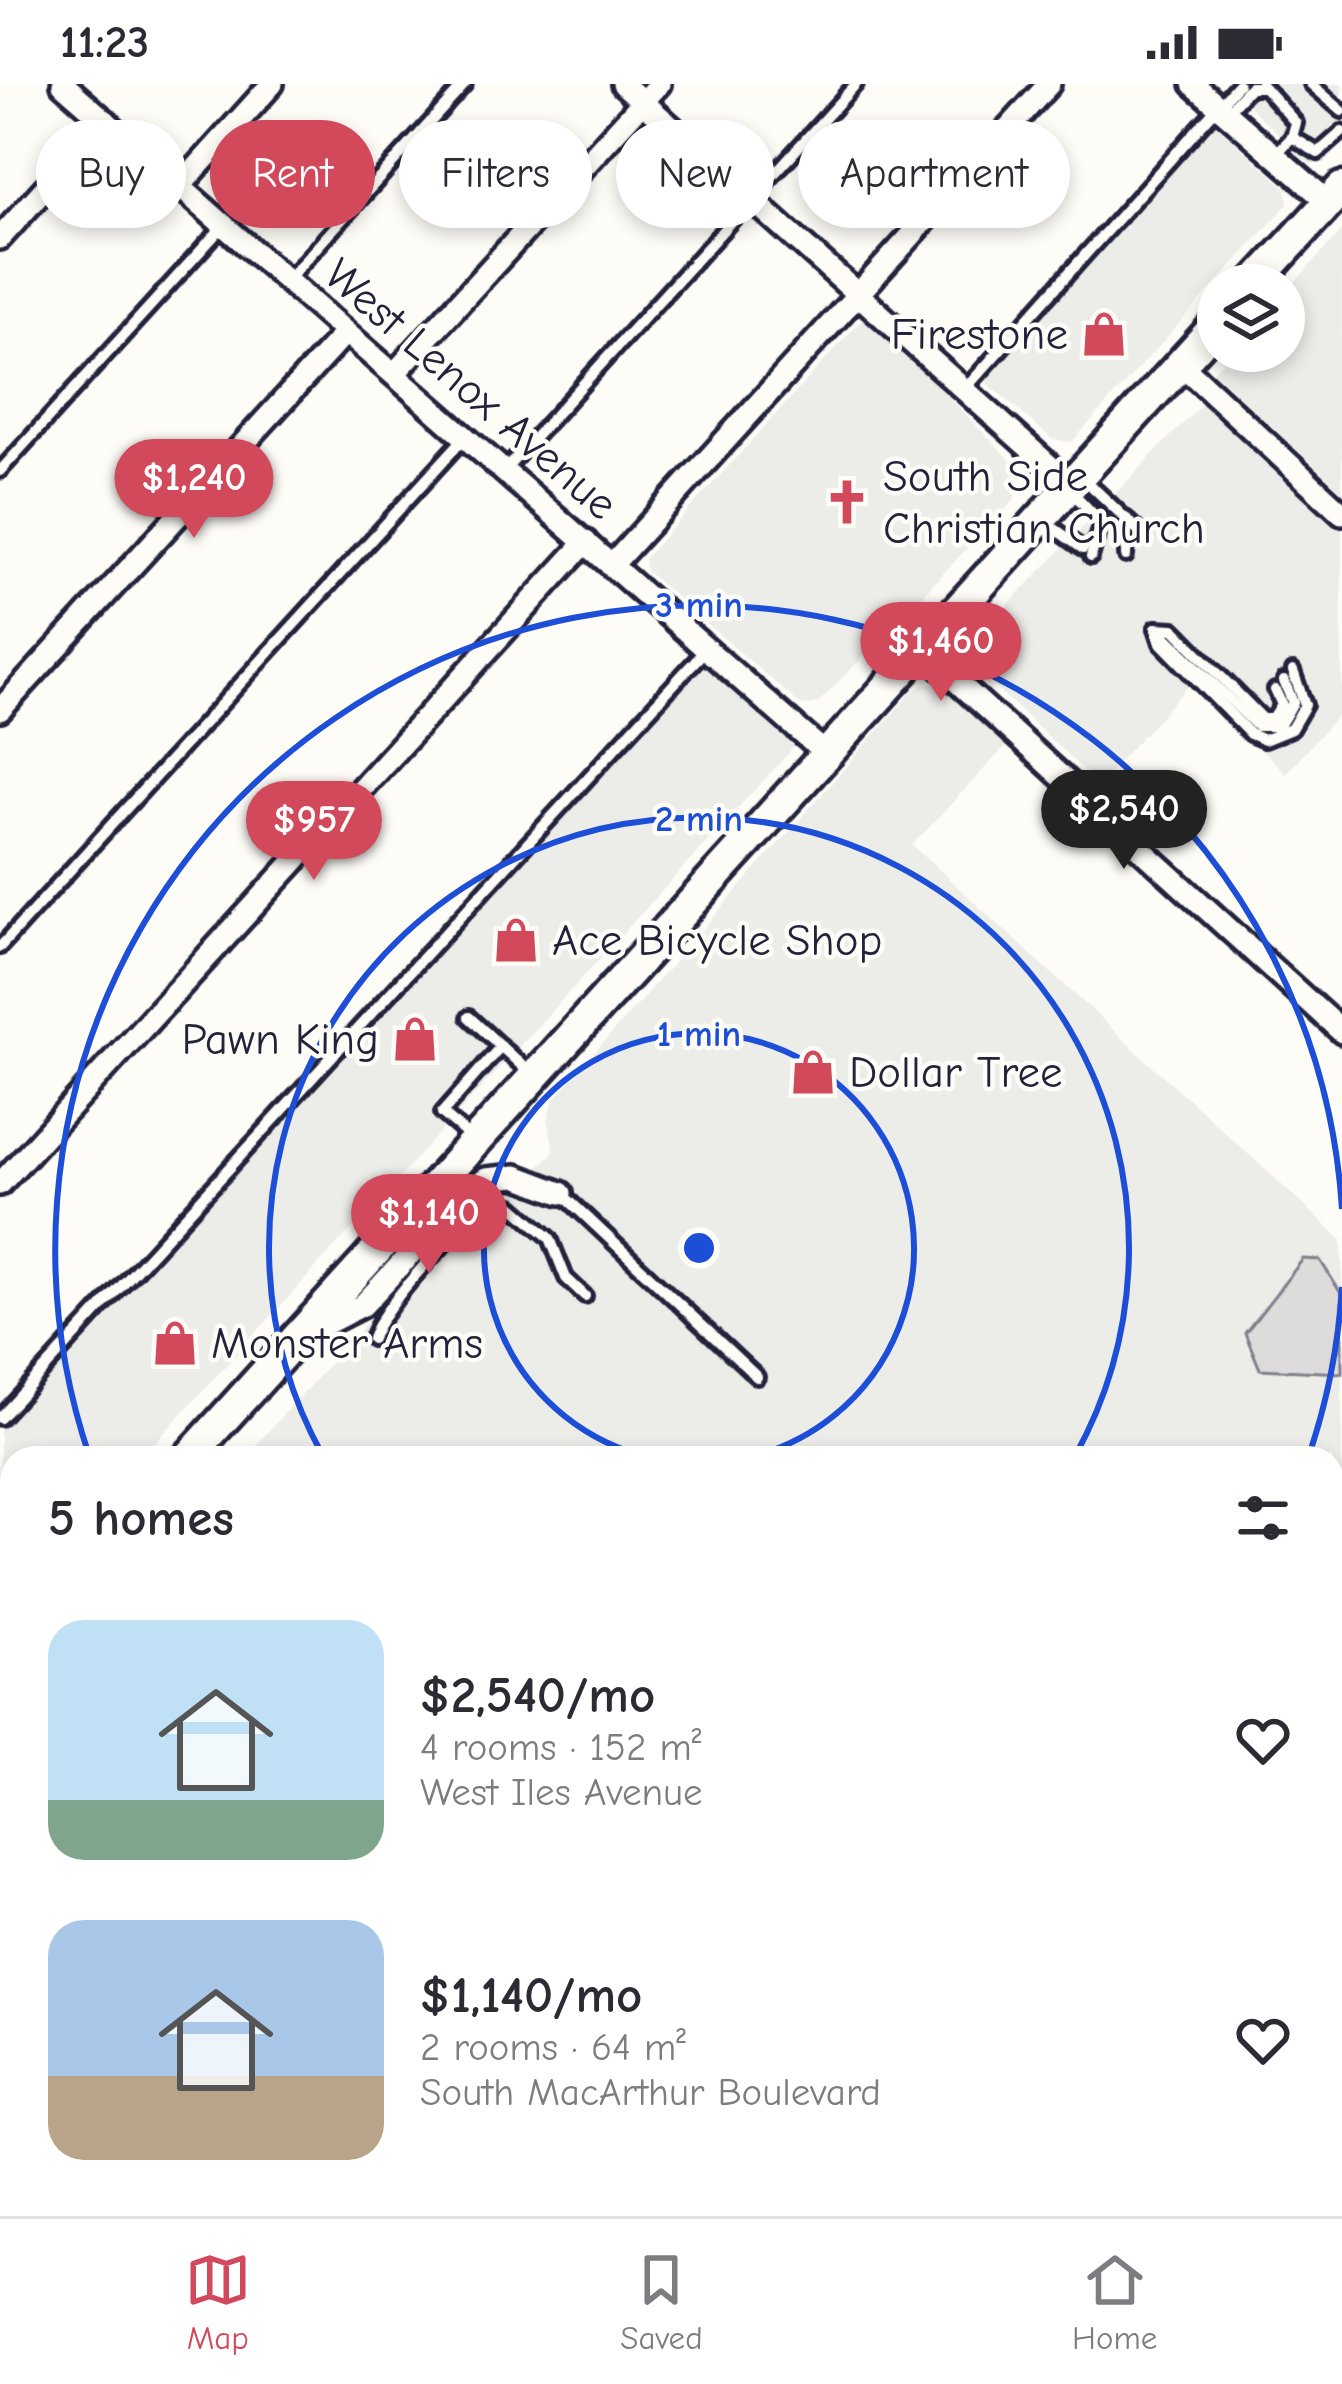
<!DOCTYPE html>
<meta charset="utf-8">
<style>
body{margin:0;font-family:"Comic Neue",sans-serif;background:#f7f7f7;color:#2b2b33;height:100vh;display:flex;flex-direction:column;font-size:45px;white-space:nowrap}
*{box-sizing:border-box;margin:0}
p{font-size:39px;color:#7c7c81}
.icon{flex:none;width:66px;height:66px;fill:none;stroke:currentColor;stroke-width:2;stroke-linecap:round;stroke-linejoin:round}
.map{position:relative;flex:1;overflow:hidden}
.details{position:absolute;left:0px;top:1362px;width:1344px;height:771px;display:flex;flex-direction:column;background:#fff;border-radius:36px 36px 0 0;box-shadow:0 6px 18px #0003}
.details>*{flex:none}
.banner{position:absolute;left:36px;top:36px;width:1272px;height:108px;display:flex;gap:24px}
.tools{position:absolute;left:1197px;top:180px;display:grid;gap:24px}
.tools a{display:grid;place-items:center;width:108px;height:108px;border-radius:50%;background:#fff;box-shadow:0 6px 18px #0003;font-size:60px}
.price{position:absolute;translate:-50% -102px;padding:0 27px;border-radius:42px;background:#d1495b;color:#fff;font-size:39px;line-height:78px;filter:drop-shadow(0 3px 6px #0008)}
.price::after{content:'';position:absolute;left:50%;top:72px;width:36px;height:27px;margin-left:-18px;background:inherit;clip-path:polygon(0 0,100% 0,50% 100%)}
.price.on{background:#222;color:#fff}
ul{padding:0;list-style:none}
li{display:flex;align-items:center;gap:36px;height:300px;padding:0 48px}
li span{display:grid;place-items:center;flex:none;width:336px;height:240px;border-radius:36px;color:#555}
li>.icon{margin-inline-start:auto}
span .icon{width:144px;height:144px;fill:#fffc;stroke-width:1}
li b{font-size:51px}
h2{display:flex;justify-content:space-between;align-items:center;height:144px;padding:0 48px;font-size:51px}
.pill{padding:0 42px;border-radius:54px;background:#fff;box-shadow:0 6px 18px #0003;font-size:42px;line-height:108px}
.pill.on{background:#d1495b;color:#fff}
.status{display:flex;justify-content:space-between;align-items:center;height:84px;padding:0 60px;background:#fff;direction:ltr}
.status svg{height:33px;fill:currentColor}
.menu{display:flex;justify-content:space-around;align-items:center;height:168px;border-top:3px solid #e1e1e2;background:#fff;font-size:33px;color:#7c7c81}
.menu a{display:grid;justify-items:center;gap:6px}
.menu .on{color:#d1495b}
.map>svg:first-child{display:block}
.built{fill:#ecece9}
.park{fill:#dddcdb;stroke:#807f8b;stroke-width:3}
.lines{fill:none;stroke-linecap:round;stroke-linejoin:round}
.stream{stroke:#787885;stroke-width:6}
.lane-casing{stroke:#22223b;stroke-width:20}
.street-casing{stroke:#22223b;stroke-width:30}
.secondary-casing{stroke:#22223b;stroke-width:39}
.lane{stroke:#fdfcf7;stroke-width:10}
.street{stroke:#fdfcf7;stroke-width:21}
.secondary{stroke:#fdfcf7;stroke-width:30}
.ring{fill:none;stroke:#1d4ed8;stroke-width:6}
.labels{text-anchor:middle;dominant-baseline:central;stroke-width:9;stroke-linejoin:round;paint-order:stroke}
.poi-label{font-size:45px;fill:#22223b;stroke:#fdfcf7;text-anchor:start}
.street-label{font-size:45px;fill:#22223b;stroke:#fdfcf7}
.centre{fill:#1d4ed8;stroke:#fdfcf7;stroke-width:6}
.ring-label{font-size:36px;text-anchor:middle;font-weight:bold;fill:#1d4ed8;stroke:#fdfcf7;stroke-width:9;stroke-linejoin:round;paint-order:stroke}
</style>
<div class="status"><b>11:23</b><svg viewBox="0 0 49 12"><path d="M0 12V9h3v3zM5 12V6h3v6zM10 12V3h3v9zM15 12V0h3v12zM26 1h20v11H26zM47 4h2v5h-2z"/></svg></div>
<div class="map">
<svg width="1342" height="2132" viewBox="0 0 1342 2132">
<rect width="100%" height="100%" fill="#fdfcf7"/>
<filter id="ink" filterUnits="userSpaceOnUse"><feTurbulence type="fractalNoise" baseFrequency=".00833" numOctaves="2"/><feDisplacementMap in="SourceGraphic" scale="24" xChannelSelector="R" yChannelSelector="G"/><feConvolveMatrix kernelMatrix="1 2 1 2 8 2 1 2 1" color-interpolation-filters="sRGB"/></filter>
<g filter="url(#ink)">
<g class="built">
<path d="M 1226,0 L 1342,0 L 1342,60 L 1325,79 L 1310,80 Z"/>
<path d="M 1214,39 L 1286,104 L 1288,120 L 1072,358 L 1052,355 L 984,296 Z"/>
<path d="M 1342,147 L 1342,407 L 1213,288 L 1232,267 L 1284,267 L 1284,210 Z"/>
<path d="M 867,230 L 1021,387 L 1014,416 L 818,619 L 802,622 L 646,487 L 644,475 Z"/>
<path d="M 1202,320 L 1342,444 L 1342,626 L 1286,689 L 1189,601 L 1098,700 L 974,583 L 971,559 Z"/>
<path d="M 702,580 L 794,663 L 141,1374 L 12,1374 L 12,1422 L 0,1415 L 0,1340 Z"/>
<path d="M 926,599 L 942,602 L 1009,659 L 912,761 L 1342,1156 L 1342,1561 L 1332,1572 L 1332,1374 L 244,1374 L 477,1117 L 516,1107 L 554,1067 L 548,1035 L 554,1015 L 910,610 Z"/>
<path d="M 12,1613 L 12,2121 L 336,2121 L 326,2132 L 13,2132 L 0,2120 L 0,1626 Z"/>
</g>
<path class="park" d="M 1303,1175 L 1320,1176 L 1342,1211 L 1342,1289 L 1260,1285 L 1245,1249 Z"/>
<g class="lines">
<path class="stream" d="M 1284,2121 L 1297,2132"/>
<g class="lane-casing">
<g id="lane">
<path d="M 1261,0 L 1296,39 L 1292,53 L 1275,71"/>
<path d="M 1311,0 L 1342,27"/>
<path d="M 1226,29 L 1250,3 L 1261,3"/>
<path d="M 1292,53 L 1318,69 L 1342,48"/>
<path d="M 287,196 L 465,0"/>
<path d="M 965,305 L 1238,0"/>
<path d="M 0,387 L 224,141"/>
<path d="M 504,387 L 856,0"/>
<path d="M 1083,394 L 1144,452"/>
<path d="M 1071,407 L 1101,438 L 1091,473"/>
<path d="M 1044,437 L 1083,465"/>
<path d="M 1126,472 L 1127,435"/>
<path d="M 1156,544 L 1161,559 L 1250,650 L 1264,656 L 1291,645 L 1305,621 L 1293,587"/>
<path d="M 1156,544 L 1174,545 L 1263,635 L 1273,635 L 1282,621 L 1275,606"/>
<path d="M 1159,546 L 1257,642 L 1279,642 L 1293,619 L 1284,597"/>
<path d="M 0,863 L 465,353"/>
<path d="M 469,933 L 532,991"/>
<path d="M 472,1055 L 442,1029 L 501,962"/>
<path d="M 561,1109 L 757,1293"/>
<path d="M 372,1255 C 380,1225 456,1142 485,1127 C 492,1123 505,1123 513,1122 L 550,1154 L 566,1194 L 585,1212"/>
<path d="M 0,1334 L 707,564"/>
<path d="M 1332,1958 L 1336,1961 L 1342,1955"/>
</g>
</g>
<g class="street-casing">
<g id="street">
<path d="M 63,0 L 826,670"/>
<path d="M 623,0 L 1072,402"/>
<path d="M 1193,0 L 1328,118"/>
<path d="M 180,102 L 272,0"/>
<path d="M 0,154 L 106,37"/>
<path d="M 1181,280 L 1342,429"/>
<path d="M 394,290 L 659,0"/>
<path d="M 612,481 L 1049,0"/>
<path d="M 921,565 L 1342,948"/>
<path d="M 0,626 L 345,249"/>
<path d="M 0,1100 L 586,458"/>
<path d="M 308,1249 L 363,1221 L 466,1110 L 486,1095 L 516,1092 L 561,1109"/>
<path d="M 1332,1774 L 1342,1760"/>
<path d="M 929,2121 L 957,2132"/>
<path d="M 356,2132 L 365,2121"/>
<path d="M 664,2132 L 673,2121"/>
</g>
</g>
<g class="secondary-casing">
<g id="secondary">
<path d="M 1253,201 L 1342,104"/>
<path d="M 188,1374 L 1218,239"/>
<path d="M 0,1485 L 12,1502"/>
<path d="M 0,1579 L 12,1567"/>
<path d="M 1217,2121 L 1230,2132"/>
</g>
</g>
<use href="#lane" class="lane"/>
<use href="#street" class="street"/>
<use href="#secondary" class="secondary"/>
</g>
</g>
<g class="ring">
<path d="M652 1374A215 215 0 1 1 746 1374"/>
<path d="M323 1372A430 430 0 1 1 1075 1372"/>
<path d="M1342 1203A644 644 0 0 1 1308 1374M90 1374A644 644 0 1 1 1342 1125"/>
</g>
<defs>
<g id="shop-bare" transform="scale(3.6)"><path d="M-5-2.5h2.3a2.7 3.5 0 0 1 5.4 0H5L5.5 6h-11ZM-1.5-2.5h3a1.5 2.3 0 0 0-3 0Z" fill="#d1495b" stroke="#fdfcf7" stroke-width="2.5" paint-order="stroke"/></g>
<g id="church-bare" transform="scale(3.6)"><path d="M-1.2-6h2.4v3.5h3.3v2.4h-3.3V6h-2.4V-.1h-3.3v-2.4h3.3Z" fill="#d1495b" stroke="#fdfcf7" stroke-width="2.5" paint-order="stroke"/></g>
</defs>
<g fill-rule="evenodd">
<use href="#shop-bare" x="1104" y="250"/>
<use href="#church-bare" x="847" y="418"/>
<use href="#shop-bare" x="516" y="856"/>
<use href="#shop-bare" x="415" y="955"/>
<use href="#shop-bare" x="813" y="988"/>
<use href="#shop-bare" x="175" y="1259"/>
</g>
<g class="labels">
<g class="poi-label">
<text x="1068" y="250" text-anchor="end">Firestone</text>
<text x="883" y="392">South Side<tspan x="883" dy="52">Christian Church</tspan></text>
<text x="552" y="856">Ace Bicycle Shop</text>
<text x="379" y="955" text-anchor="end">Pawn King</text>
<text x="849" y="988">Dollar Tree</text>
<text x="211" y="1259">Monster Arms</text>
</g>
<g class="street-label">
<text transform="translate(471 305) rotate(41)">West Lenox Avenue</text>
</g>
</g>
<circle cx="699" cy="1164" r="18" class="centre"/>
<g class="ring-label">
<text x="699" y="533">3 min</text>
<text x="699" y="747">2 min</text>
<text x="699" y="962">1 min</text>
</g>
</svg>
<div class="tools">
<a><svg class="icon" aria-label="layers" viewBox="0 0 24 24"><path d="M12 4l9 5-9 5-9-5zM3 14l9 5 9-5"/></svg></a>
</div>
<b class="price" style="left:194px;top:457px">$1,240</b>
<b class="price" style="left:941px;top:620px">$1,460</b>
<b class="price on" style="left:1124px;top:788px">$2,540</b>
<b class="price" style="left:314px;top:799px">$957</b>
<b class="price" style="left:429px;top:1192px">$1,140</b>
<div class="banner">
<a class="pill">Buy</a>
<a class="pill on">Rent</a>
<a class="pill">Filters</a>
<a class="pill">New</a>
<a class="pill">Apartment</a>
</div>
<section class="details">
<h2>5 homes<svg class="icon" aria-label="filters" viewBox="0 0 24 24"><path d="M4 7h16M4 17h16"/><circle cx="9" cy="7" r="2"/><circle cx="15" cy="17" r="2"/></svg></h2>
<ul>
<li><span style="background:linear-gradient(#bfe0f5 75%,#7fa58c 0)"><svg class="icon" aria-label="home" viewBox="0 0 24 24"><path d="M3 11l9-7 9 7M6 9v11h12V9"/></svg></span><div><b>$2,540/mo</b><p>4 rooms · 152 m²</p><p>West Iles Avenue</p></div><svg class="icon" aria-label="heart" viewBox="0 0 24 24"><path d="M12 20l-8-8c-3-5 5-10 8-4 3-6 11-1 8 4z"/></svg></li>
<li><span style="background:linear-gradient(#a9c7e8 65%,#b9a48a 0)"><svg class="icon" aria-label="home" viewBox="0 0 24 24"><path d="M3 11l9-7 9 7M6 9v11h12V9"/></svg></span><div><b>$1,140/mo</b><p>2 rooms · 64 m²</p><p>South MacArthur Boulevard</p></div><svg class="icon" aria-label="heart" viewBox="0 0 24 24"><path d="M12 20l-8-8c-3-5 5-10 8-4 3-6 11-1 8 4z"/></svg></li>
</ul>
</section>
</div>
<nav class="menu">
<a class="on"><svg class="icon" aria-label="map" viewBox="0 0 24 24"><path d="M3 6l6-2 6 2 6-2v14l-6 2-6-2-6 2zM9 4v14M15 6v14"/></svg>Map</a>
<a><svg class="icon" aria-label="saved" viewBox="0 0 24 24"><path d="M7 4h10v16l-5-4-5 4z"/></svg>Saved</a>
<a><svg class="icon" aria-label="home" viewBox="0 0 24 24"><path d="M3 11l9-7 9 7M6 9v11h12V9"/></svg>Home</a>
</nav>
